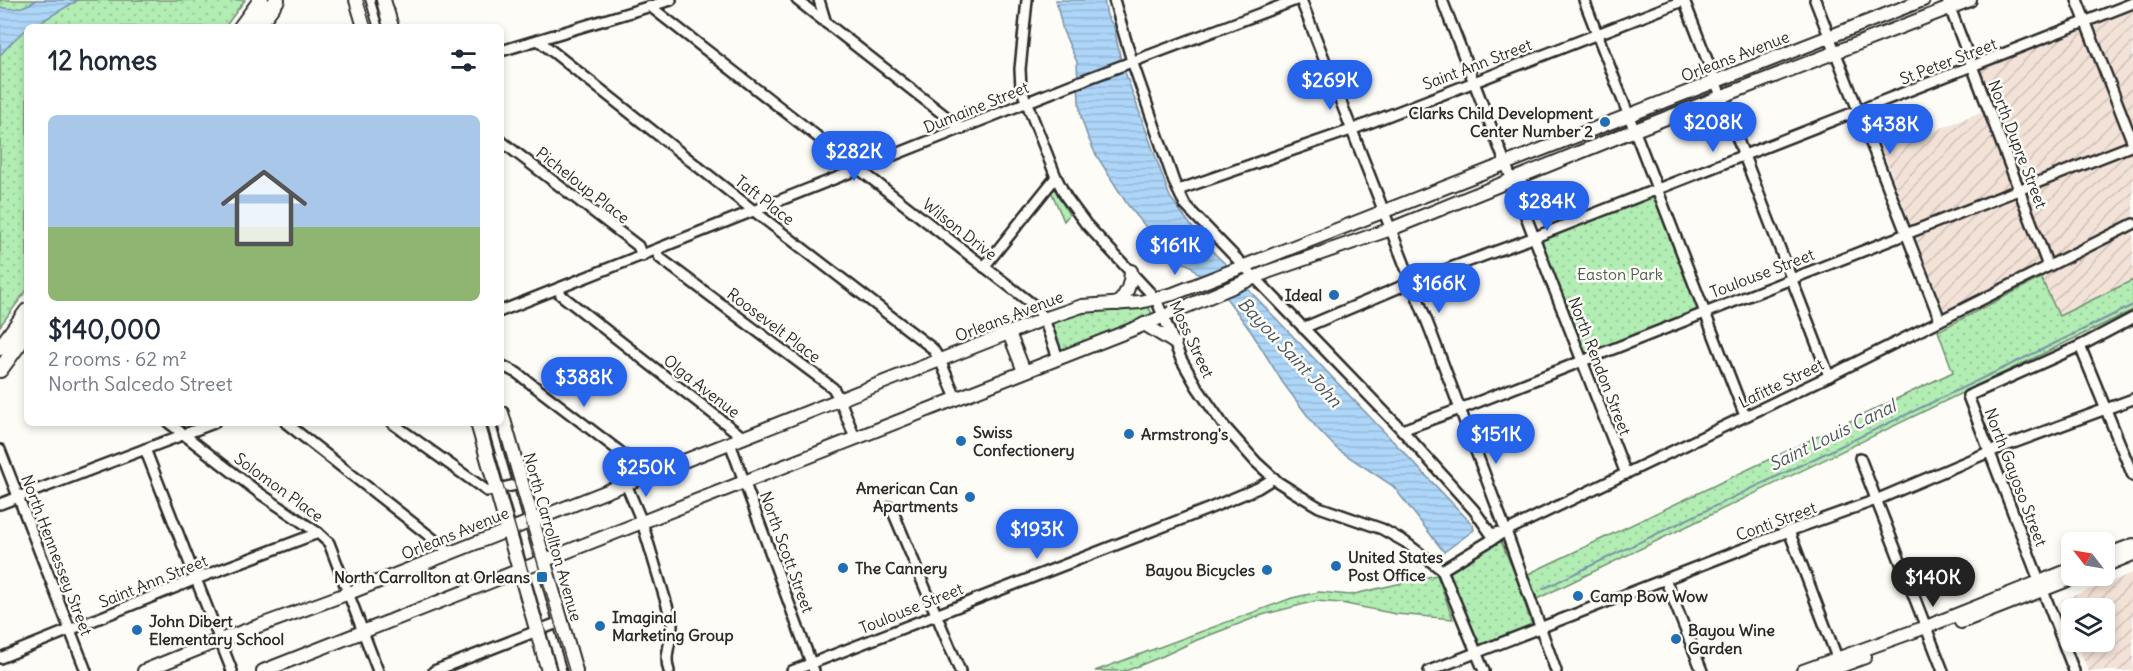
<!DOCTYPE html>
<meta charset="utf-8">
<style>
body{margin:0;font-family:Delius,sans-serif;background:#f2f2f3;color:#1f2937;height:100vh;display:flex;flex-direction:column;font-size:22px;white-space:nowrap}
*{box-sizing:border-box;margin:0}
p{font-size:20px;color:#747a83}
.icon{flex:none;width:33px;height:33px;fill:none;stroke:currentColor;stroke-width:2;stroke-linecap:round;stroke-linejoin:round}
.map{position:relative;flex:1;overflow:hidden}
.details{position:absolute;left:24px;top:24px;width:480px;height:402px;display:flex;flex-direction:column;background:#fff;border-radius:9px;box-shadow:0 3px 9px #0003}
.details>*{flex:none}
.needle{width:39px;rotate:301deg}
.buttons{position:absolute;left:2061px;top:532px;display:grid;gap:12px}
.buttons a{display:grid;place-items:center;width:54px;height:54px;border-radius:9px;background:#fff;box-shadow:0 3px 9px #0003;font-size:30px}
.price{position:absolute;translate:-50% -51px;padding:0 14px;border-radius:21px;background:#2563eb;color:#fff;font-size:20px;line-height:39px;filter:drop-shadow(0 2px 3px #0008)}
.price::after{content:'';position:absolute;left:50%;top:36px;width:18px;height:14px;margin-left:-9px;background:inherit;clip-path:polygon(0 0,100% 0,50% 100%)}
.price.on{background:#222;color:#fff}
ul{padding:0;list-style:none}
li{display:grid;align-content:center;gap:12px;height:318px;padding:0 24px}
li span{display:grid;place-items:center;height:186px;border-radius:9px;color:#555}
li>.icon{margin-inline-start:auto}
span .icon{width:108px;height:108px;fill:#fffc;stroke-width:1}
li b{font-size:26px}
h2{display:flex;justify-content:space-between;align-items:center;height:72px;padding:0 24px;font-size:26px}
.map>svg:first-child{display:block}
.industrial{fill:url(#industrial-furrows)}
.grass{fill:url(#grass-tufts);stroke:#6e8c6f;stroke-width:1.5}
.park{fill:url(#park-dots);stroke:#6e8c6f;stroke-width:1.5}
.water{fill:url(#water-rules);stroke:#7a92a6;stroke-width:1.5}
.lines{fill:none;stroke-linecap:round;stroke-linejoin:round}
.stream{stroke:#7a92a6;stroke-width:2}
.minor-casing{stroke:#2b2b2b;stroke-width:14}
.tertiary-casing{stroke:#2b2b2b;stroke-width:16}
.secondary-casing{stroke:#2b2b2b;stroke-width:18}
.minor{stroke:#fdfcf7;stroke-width:9}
.tertiary{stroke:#fdfcf7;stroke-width:12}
.secondary{stroke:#fdfcf7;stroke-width:14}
.tram{stroke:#2b2b2b;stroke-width:1.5}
.poi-dot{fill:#1f6fb2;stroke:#fdfcf7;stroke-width:2}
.labels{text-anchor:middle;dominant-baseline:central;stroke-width:5;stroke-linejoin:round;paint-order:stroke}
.street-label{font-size:16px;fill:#2b2b2b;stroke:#fdfcf7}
.poi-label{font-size:16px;font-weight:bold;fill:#2b2b2b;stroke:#fdfcf7;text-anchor:start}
.park-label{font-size:16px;fill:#4d5c4d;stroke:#fdfcf7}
.water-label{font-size:18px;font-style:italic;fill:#4c565e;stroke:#fdfcf7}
</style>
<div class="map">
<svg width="2133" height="671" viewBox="0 0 2133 671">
<defs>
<pattern id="industrial-furrows" width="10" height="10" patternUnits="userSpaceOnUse" patternTransform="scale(1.5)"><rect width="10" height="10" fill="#f2e2d7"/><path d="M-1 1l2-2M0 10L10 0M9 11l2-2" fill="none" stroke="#d0c2b9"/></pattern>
<pattern id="grass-tufts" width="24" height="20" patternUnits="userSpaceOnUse" patternTransform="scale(1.5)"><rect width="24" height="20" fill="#b2edb3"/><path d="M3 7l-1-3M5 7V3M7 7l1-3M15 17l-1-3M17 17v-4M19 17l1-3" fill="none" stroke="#99cb9a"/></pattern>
<pattern id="park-dots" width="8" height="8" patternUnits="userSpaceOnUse" patternTransform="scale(1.5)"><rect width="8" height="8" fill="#b2edb3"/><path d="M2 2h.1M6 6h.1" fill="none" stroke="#99cb9a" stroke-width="1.8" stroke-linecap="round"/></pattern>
<pattern id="water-rules" width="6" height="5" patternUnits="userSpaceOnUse" patternTransform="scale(1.5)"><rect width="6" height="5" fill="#aed6f8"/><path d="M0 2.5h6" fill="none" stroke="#96b8d5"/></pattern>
</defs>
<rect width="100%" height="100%" fill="#fdfcf7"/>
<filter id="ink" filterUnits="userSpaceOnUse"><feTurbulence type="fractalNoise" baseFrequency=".0167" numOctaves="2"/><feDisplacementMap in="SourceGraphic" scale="12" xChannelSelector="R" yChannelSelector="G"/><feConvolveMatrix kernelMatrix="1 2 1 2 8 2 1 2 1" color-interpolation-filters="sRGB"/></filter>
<g filter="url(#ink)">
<g class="industrial">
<path d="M 2133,9 L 2133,280 L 2059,316 L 2041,278 L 1949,324 L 1869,115 L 1890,107 L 1905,143 L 1993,107 L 1978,70 Z"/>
<path d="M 2133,573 L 2133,671 L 2088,671 L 2077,642 L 2104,642 L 2104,609 L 2072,609 L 2071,627 L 2062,600 Z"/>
</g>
<path class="grass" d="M 1054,188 L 1069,215 L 1064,221 L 1051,191 Z"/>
<g class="park">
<path d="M 0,0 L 245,0 L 225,27 L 27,27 L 27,290 L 0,326 Z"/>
<path d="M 1658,189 L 1705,312 L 1582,360 L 1535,237 Z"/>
<path d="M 2041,278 L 2059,316 L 2133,280 L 2133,310 L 1537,599 L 1528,574 L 1953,372 L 1938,331 Z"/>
<path d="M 1147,305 L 1153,315 L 1064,351 L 1061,349 L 1051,325 L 1053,321 L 1086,310 Z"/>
<path d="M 1500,539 L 1517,579 L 1532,626 L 1479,646 L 1450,572 Z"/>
<path d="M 1437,575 L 1453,619 L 1396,614 L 1341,603 L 1316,601 L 1262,615 L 1197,640 L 1163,656 L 1126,671 L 1095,671 L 1292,598 L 1319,592 L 1350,595 Z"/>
</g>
<g class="water">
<path d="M 37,0 L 78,0 L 39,23 L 27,27 L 27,29 L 15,39 L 0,55 L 0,7 C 14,11 25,7 37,0 Z"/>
<path d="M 1056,0 L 1104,0 L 1107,16 L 1114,27 L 1121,61 L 1170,197 L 1192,227 L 1215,254 L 1241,279 L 1247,288 L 1473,525 L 1474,530 L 1444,552 L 1393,486 L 1337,449 L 1316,427 L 1283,383 L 1252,333 L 1227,299 L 1204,280 L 1191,266 L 1180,261 L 1165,250 L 1127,204 L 1095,153 L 1087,135 L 1081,117 L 1079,102 L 1077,62 L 1063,31 Z"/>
</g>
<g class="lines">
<path class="stream" d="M 1543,589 C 1739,493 1937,402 2133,305"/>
<g class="minor-casing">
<g id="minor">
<path d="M 797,0 L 962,129"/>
<path d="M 819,0 L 826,23"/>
<path d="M 1027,0 L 1020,69 L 1021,88 L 1056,177 L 1066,197 L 1086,224 L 1156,299 L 1181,359 L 1197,387 L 1224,426 L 1256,462 L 1278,482 L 1297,494 L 1319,507 L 1382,529 L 1405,542 L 1442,570 L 1484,671"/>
<path d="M 1114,0 L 1132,61 L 1174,182 L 1185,205 L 1402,430 L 1474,510 L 1491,534 L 1501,532"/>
<path d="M 1301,0 L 1431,332 L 1506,531 L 1556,671"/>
<path d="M 1442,0 L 1626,474"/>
<path d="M 1584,0 L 1745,416"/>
<path d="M 1684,0 L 1829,376"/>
<path d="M 1815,0 L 1940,320"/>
<path d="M 1947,0 L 2048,266"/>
<path d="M 2077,0 L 2133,143"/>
<path d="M 651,7 L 1036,307 L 1044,319 L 1058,358"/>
<path d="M 538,40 L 754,211 L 932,348 L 940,360 L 956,398"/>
<path d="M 501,51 L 671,0"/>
<path d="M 501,141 L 638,246 L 642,256"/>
<path d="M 1178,190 L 1351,130 L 1685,0"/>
<path d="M 656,250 L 660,258 L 833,388 L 840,400 L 855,438"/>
<path d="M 984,267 L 1056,177"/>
<path d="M 559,289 L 561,295 L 744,438"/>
<path d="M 501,311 L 1073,84 L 1296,0"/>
<path d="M 1303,328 L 1412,282 L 1535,237 L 2133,3"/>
<path d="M 2080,346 L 2133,476"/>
<path d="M 501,365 L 517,373 L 636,464 L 645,476"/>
<path d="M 169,423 L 258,492 L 318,533 L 329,543 L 378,671"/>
<path d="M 286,423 L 451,553"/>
<path d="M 392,423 L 487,491 L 521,484"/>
<path d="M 1402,430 L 1460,409 L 2133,145"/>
<path d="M 730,443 L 814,671"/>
<path d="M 145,449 L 232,671"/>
<path d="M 0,450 L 86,671"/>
<path d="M 1860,458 L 1943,671"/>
<path d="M 626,484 L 642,522 L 672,622 C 673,639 663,655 669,671"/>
<path d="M 0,504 L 214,423"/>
<path d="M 891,507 L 960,671"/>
<path d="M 1789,531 L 1839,663"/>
<path d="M 1442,570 L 1506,531 L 1829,376 L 2133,224"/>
<path d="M 1665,579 L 1702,671"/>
<path d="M 0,658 L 196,579 L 318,533"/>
<path d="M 434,671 L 560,622"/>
<path d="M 792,671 L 1208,509 L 1258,488 L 1274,478"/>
<path d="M 1429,671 L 1789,531 L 1876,500 L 1989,452 L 2133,399"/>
<path d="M 2074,671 L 1968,396 L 2080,346 L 2133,318"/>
</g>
</g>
<g class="tertiary-casing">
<g id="tertiary">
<path d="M 1117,304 C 1127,295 1131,284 1131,271"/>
<path d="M 1144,324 L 1175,343"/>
<path d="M 1009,333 L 1024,371"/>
<path d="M 2104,556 L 2133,545"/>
<path d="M 2104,566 L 2133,554"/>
<path d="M 1961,622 L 2078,576"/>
<path d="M 144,671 L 220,640 L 349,593 L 1044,319 L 1082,306 L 1140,302 L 1173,294 L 1923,0"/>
<path d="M 263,671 L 1136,328 L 1270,271 L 1391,229 L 1625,134 L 1970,0"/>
<path d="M 1803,671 L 1926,627 L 2072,569"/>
<path d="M 1827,671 L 1865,657"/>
</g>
</g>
<g class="secondary-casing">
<g id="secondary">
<path d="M 357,0 L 365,27"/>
<path d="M 383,0 L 391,27"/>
<path d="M 241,27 L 261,0"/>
<path d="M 257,27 L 277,0"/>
<path d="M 0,348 L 27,311"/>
<path d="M 0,370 L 27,333"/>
<path d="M 501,413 L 575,671"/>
<path d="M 478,423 L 549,671"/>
</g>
</g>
<use href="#minor" class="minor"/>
<use href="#tertiary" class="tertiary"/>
<use href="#secondary" class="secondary"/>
<g class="tram">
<path d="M 363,0 L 371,27"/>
<path d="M 376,0 L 383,27"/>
<path d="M 485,423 L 557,671"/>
<path d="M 497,423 L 569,671"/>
</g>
</g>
</g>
<g class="poi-dot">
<circle cx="1605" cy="122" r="6"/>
<circle cx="1334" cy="295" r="6"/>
<circle cx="1129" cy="434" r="6"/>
<circle cx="961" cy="441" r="6"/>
<circle cx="970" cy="497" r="6"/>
<circle cx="1336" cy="566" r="6"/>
<circle cx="843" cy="568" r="6"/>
<circle cx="1267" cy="570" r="6"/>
<rect x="536" y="571" width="12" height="12" rx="3"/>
<circle cx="1578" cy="596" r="6"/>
<circle cx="600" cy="626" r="6"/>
<circle cx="137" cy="630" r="6"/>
<circle cx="1676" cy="639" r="6"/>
</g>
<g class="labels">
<g class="street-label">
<text transform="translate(1735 56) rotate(-21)">Orleans Avenue</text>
<text transform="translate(1948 61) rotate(-21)">St Peter Street</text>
<text transform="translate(1477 64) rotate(-21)">Saint Ann Street</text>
<text transform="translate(976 107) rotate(-22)">Dumaine Street</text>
<text transform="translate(2018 144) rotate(69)">North Dupre Street</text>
<text transform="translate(583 185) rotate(38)">Picheloup Place</text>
<text transform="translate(765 200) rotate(38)">Taft Place</text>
<text transform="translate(960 229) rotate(38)">Wilson Drive</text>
<text transform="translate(1762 273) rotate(-21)">Toulouse Street</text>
<text transform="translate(1009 316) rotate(-21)">Orleans Avenue</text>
<text transform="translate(774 325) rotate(37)">Roosevelt Place</text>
<text transform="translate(1192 339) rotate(65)">Moss Street</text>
<text transform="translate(1600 366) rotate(69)">North Rendon Street</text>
<text transform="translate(1781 383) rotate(-26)">Lafitte Street</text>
<text transform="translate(702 386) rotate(38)">Olga Avenue</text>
<text transform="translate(2016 477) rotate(69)">North Gayoso Street</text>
<text transform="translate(279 487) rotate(36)">Solomon Place</text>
<text transform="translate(1776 521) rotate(-20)">Conti Street</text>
<text transform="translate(455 533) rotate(-22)">Orleans Avenue</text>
<text transform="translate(553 537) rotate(74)">North Carrollton Avenue</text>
<text transform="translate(787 552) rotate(70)">North Scott Street</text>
<text transform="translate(57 555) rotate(69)">North Hennessey Street</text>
<text transform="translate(153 581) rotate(-22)">Saint Ann Street</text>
<text transform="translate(911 608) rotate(-22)">Toulouse Street</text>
</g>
<g class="poi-label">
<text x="1593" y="113" text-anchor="end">Clarks Child Development<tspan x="1593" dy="18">Center Number 2</tspan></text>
<text x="1322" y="295" text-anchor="end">Ideal</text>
<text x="973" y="432">Swiss<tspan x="973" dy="18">Confectionery</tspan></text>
<text x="1141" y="434">Armstrong's</text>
<text x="958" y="488" text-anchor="end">American Can<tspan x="958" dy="18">Apartments</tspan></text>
<text x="1348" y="557">United States<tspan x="1348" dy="18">Post Office</tspan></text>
<text x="855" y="568">The Cannery</text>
<text x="1255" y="570" text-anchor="end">Bayou Bicycles</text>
<text x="530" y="577" text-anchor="end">North Carrollton at Orleans</text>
<text x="1590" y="596">Camp Bow Wow</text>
<text x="612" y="617">Imaginal<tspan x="612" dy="18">Marketing Group</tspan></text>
<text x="149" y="621">John Dibert<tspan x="149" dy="18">Elementary School</tspan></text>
<text x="1688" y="630">Bayou Wine<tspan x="1688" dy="18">Garden</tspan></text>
</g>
<g class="park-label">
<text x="1620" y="274">Easton Park</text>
</g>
<g class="water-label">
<text transform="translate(1290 352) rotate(47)">Bayou Saint John</text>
<text transform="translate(1832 435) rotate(-26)">Saint Louis Canal</text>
</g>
</g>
</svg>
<div class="buttons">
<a><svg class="needle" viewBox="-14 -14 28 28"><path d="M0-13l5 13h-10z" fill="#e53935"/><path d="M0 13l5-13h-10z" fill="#747a83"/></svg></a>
<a><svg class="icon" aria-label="layers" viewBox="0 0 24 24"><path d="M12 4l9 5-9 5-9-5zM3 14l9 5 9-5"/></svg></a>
</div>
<b class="price" style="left:1330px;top:111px">$269K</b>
<b class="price" style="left:1713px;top:153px">$208K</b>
<b class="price" style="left:1890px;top:155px">$438K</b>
<b class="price" style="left:854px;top:182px">$282K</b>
<b class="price" style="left:1547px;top:232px">$284K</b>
<b class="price" style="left:1175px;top:276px">$161K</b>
<b class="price" style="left:1439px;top:314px">$166K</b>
<b class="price" style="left:584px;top:408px">$388K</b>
<b class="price" style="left:1496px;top:465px">$151K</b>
<b class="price" style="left:646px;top:498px">$250K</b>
<b class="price" style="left:1037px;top:560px">$193K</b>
<b class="price on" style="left:1933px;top:608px">$140K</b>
<section class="details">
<h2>12 homes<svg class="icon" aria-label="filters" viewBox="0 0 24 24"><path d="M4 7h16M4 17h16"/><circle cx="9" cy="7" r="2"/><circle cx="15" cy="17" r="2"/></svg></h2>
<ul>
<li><span style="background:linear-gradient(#a9c7e8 60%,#8fb573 0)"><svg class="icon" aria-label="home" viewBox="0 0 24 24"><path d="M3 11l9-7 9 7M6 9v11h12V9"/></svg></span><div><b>$140,000</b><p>2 rooms · 62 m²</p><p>North Salcedo Street</p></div></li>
</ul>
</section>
</div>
